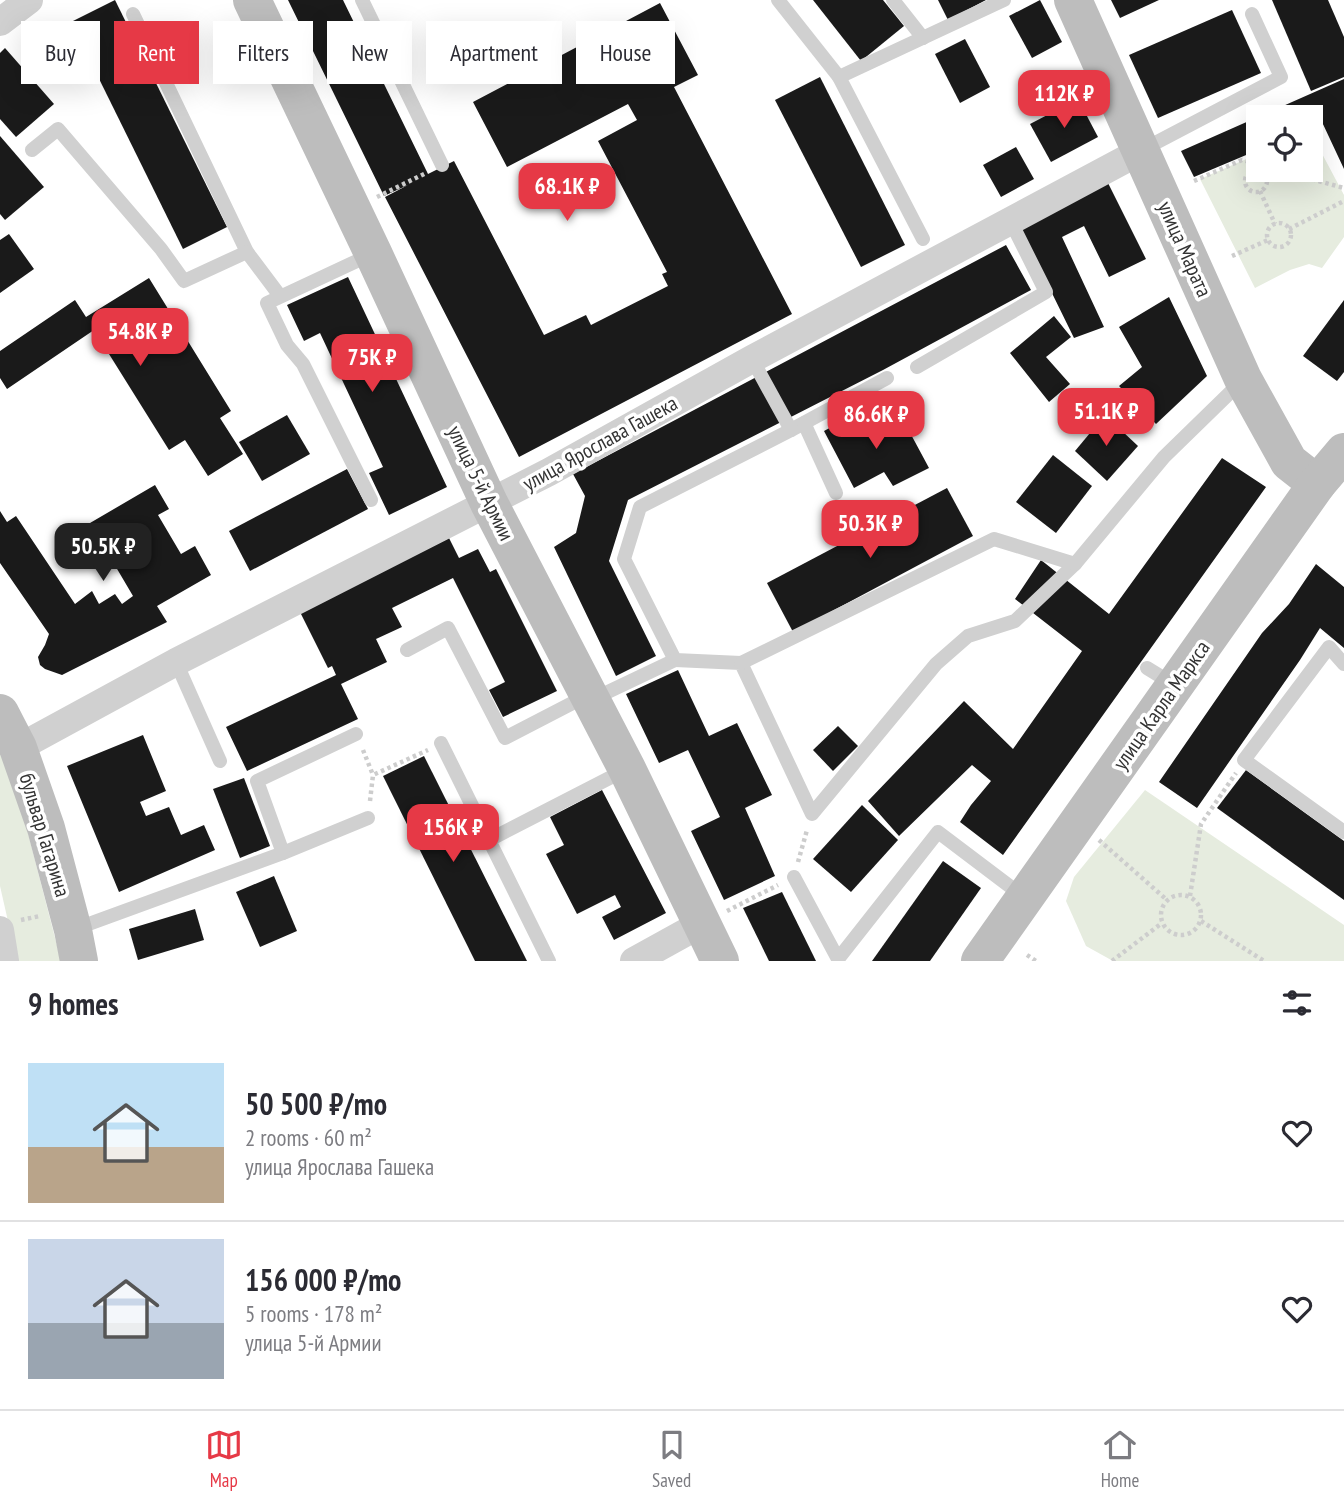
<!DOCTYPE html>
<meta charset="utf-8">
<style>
body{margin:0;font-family:"PT Sans Narrow",sans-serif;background:#f7f7f7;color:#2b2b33;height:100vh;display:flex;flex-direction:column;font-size:26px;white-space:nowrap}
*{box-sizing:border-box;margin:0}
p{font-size:23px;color:#7c7c81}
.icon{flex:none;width:38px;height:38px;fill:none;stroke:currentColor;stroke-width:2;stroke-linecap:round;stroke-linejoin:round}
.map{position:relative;height:961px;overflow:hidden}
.panel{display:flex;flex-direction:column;background:#fff;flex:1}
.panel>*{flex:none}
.top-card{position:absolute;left:21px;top:21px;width:700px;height:63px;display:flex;gap:14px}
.tools{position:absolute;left:1246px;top:105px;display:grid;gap:14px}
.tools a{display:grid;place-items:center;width:77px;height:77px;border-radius:0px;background:#fff;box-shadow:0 7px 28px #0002;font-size:35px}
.price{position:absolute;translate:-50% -60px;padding:0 16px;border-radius:14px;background:#e63946;color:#fff;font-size:23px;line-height:46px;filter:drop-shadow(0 2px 4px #0008)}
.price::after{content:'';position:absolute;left:50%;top:42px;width:21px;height:16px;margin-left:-10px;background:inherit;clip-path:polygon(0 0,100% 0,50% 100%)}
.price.active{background:#222;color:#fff}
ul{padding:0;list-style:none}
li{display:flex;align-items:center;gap:21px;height:175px;padding:0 28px}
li+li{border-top:2px solid #e1e1e2}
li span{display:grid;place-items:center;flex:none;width:196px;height:140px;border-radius:0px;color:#555}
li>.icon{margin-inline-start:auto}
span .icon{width:84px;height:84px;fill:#fffc;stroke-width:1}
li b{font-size:30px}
h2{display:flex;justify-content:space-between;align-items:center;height:84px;padding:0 28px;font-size:30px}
.chip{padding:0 24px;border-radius:0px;background:#fff;box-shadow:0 7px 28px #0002;font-size:24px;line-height:63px}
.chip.active{background:#e63946;color:#fff}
.menu{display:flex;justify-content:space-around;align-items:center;height:98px;border-top:2px solid #e1e1e2;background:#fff;font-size:19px;color:#7c7c81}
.menu a{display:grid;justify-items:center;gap:4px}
.menu .active{color:#e63946}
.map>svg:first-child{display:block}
.green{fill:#e6ecdf}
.building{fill:#1a1a1a}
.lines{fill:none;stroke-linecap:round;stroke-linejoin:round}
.path{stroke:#cdcdcd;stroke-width:4.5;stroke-dasharray:3.5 3.5;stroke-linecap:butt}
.lane{stroke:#d0d0d0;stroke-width:14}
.street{stroke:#d0d0d0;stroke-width:28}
.secondary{stroke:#bdbdbd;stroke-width:38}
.labels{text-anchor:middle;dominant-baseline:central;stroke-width:7;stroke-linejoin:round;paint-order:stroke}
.street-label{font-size:21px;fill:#333;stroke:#fff}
</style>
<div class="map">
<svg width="1344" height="961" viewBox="0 0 1344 961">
<rect width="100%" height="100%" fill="#fff"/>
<g class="green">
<path d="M 1311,133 L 1344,195 L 1344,237 L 1322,268 L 1309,264 L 1290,270 L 1255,288 L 1200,179 L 1258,154 L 1258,170 L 1311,170 Z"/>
<path d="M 0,746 L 16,787 L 61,961 L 17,961 L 0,886 Z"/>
<path d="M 1145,790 L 1344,925 L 1344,961 L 1113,961 L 1086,946 L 1066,901 L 1074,877 Z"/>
</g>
<g class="building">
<path d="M 115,0 L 227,227 L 183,249 L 71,22 Z"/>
<path d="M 288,0 L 343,0 L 428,174 L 454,161 L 544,335 L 586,315 L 591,325 L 668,286 L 662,274 L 667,272 L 598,141 L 637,120 L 628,104 L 507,167 L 473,102 L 660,3 L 698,75 L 674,87 L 792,314 L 519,457 L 385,197 L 408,185 L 384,196 Z"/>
<path d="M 813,0 L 883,0 L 904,26 L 861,61 Z"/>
<path d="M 938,0 L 986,0 L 948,20 Z"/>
<path d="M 1040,0 L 1062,42 L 1032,58 L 1009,16 Z"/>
<path d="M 1111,0 L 1159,0 L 1120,18 Z"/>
<path d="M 1272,0 L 1328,0 L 1344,37 L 1344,77 L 1311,91 Z"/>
<path d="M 1232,10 L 1261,73 L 1158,118 L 1129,55 Z"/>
<path d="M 965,39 L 990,87 L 960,103 L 935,54 Z"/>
<path d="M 5,48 L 54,104 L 16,137 L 0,119 L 0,53 Z"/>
<path d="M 820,77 L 905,245 L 861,267 L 775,100 Z"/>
<path d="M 1344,79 L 1344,169 L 1322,122 L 1311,127 L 1311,117 L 1258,117 L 1258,150 L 1194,177 L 1181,151 Z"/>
<path d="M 1078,99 L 1098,137 L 1051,162 L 1030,124 Z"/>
<path d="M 0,136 L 44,187 L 5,220 L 0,214 Z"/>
<path d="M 1016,147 L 1034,179 L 1001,197 L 983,165 Z"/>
<path d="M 1108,183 L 1146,259 L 1109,277 L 1084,226 L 1062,237 L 1104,327 L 1074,338 L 1021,230 Z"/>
<path d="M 9,234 L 34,269 L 0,293 L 0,240 Z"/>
<path d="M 1006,245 L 1031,290 L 883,370 L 628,500 L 609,561 L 656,656 L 616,676 L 554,547 L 576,533 L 585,496 L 573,474 Z"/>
<path d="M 348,277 L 447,487 L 389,515 L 369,473 L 383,467 L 320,333 L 304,341 L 287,305 Z"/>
<path d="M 149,278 L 231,411 L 220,418 L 243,454 L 208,476 L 185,440 L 169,450 L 94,330 L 7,389 L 0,378 L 0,351 L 75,300 L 86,317 Z"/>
<path d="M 1169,297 L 1207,376 L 1156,424 L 1119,386 L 1142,367 L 1119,327 Z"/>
<path d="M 1344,300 L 1344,372 L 1337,381 L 1303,356 Z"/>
<path d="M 1054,316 L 1071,337 L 1046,357 L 1070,384 L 1049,402 L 1010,353 Z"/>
<path d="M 855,414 L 866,433 L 900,414 L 929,468 L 893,486 L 884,472 L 854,488 L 824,431 Z"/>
<path d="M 287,415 L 310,454 L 262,481 L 239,442 Z"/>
<path d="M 1105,415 L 1138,446 L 1107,481 L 1075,451 Z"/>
<path d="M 1053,455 L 1092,486 L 1056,533 L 1016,502 Z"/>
<path d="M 1222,458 L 1266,487 L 1003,855 L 960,822 L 971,805 L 991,781 L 972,765 L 899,836 L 868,801 L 964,701 L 1013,749 L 1082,651 L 1015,599 L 1041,560 L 1109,614 Z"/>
<path d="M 347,469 L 368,509 L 250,571 L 229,531 Z"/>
<path d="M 155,485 L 169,509 L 158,515 L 181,554 L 195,546 L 211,575 L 157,606 L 167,622 L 62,675 L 45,669 L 40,665 L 38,657 L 45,645 L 49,634 L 0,563 L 0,511 L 7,522 L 16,516 L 75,604 L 92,591 L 99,604 L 115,594 L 122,604 L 133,596 L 90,523 Z"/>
<path d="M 947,488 L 973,536 L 793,632 L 767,583 Z"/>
<path d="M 449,538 L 459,558 L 478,549 L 490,572 L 496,569 L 557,691 L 503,717 L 489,690 L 505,682 L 453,578 L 392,608 L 402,627 L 376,639 L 387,662 L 341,684 L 358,719 L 247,771 L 226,727 L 336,675 L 332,666 L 328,668 L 300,612 Z"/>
<path d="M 1316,564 L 1344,587 L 1344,648 L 1320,628 L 1300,660 L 1197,808 L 1159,782 L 1262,633 L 1289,604 Z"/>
<path d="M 678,670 L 709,736 L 737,723 L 772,795 L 745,808 L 775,876 L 724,900 L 691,831 L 720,817 L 688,750 L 659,763 L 626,694 Z"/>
<path d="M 838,726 L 858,746 L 833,771 L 813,750 Z"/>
<path d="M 143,735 L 166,791 L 140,802 L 146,816 L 169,807 L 181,835 L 204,825 L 215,850 L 119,892 L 67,766 Z"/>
<path d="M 424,756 L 527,961 L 475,961 L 383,776 Z"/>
<path d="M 1246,770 L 1344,841 L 1344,900 L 1217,808 Z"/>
<path d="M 244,778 L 270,846 L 240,858 L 213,789 Z"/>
<path d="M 602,790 L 666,913 L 614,940 L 602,917 L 621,907 L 615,895 L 577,914 L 546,854 L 564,845 L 550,817 Z"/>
<path d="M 862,805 L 898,840 L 851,892 L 813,859 Z"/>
<path d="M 943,861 L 981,888 L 930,961 L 872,961 Z"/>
<path d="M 274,876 L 297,931 L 260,947 L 236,892 Z"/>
<path d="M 782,892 L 816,961 L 769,961 L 743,908 Z"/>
<path d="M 195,909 L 204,940 L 138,960 L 129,929 Z"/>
</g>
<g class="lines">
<g class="path">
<circle cx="1256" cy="181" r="11"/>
<path d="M 1278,170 L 1344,188"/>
<path d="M 1264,174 L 1272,170"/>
<path d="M 1194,181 L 1242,160 L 1258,164"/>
<path d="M 1260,191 L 1275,224"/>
<path d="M 377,197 L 426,173"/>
<circle cx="1279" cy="235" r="12"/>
<path d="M 1289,229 L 1344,201"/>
<path d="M 1232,256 L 1268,240"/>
<path d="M 363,750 L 373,775"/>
<path d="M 370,801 L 373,775 L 428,750"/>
<path d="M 1099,840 L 1167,900"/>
<path d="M 798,862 L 807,830"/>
<circle cx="1181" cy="915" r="20"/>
<path d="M 1190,896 L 1201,824 L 1236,773"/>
<path d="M 727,911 L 778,885"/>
<path d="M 21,920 L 40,916"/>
<path d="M 1201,921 L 1264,961"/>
<path d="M 1027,955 L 1036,961"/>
<path d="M 1112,961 L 1162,923"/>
</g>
<g class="lane">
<path d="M 362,0 L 442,165"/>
<path d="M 778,0 L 839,77"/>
<path d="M 893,0 L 923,38"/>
<path d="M 133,14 L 247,252 L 280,296"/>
<path d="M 32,150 L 58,129 L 161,249 L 184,281 L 247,252"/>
<path d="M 1142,150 L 1281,77 L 1252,14"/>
<path d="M 923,239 L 839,77 L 1004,0"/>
<path d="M 752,359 L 791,430"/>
<path d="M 917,367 L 1046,292 L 1011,222"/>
<path d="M 887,378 L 791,430 L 640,507 L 624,559 L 675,660 L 741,663 L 812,814 L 936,664 L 968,636 L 1015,621 L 1075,564"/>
<path d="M 804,423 L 836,493"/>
<path d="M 371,500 L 303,364 L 287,345 L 267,303 L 372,254"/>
<path d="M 407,650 L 448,628 L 505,738 L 588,695"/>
<path d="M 176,662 L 220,761"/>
<path d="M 741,663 L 994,539 L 1075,564 L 1164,457 L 1243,380"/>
<path d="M 1344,664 L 1329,647 L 1244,760 L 1344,832"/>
<path d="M 1147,668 L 1173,684"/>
<path d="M 593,699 L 675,660"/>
<path d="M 441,743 L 489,840"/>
<path d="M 283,853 L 368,818"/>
<path d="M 794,877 L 838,959 L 938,832 L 1024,897"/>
<path d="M 75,929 L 283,853 L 257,781 L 356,734"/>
<path d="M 549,961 L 489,840 L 625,770"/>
</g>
<g class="street">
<path d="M 0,22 L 29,0"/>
<path d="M 18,748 L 176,662 L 549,472 L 752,359 L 1141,151"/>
<path d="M 0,930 L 5,961"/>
<path d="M 634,961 L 701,924"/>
</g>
<g class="secondary">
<path d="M 252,0 L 373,253 L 489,503 L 627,769 L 720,961"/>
<path d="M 1073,0 L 1243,379 L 1289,462 L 1317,484"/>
<path d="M 0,713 L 18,748 L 46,828 L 73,930 L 79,961"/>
<path d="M 980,961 L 1317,484 L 1344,452"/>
</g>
</g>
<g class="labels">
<g class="street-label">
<text transform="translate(1185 249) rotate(66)">улица Марата</text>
<text transform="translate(600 443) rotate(-29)">улица Ярослава Гашека</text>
<text transform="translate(481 483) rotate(64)">улица 5-й Армии</text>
<text transform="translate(1161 705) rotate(-55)">улица Карла Маркса</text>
<text transform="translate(45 835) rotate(73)">бульвар Гагарина</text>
</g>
</g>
</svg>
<div class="tools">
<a><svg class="icon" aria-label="locate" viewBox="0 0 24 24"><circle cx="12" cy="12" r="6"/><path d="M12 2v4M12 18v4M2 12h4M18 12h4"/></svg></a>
</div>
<b class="price" style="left:1064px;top:130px">112K ₽</b>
<b class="price" style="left:567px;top:223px">68.1K ₽</b>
<b class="price" style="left:140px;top:368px">54.8K ₽</b>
<b class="price" style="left:372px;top:394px">75K ₽</b>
<b class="price" style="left:1106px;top:448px">51.1K ₽</b>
<b class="price" style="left:876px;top:451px">86.6K ₽</b>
<b class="price" style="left:870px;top:560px">50.3K ₽</b>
<b class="price active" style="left:103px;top:583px">50.5K ₽</b>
<b class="price" style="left:453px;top:864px">156K ₽</b>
<div class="top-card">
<a class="chip">Buy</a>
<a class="chip active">Rent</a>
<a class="chip">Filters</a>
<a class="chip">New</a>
<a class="chip">Apartment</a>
<a class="chip">House</a>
</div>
</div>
<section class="panel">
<h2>9 homes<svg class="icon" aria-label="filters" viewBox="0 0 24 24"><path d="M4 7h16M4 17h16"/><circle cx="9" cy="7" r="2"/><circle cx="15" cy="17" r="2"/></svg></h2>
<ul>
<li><span style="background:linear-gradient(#bfe0f5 60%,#b9a48a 0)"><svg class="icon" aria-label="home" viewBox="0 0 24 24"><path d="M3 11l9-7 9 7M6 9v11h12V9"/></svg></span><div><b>50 500 ₽/mo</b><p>2 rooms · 60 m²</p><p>улица Ярослава Гашека</p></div><svg class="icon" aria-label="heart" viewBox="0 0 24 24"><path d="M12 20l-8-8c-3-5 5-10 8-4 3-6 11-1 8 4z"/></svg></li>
<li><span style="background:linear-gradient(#c9d6e8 60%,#9aa5b1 0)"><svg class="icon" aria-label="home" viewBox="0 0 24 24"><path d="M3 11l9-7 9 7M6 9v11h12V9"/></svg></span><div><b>156 000 ₽/mo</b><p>5 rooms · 178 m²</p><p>улица 5-й Армии</p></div><svg class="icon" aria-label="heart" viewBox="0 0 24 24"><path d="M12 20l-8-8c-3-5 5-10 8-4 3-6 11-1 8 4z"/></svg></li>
</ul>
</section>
<nav class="menu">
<a class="active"><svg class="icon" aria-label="map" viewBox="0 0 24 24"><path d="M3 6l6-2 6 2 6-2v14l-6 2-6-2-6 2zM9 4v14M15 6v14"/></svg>Map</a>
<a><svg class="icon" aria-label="saved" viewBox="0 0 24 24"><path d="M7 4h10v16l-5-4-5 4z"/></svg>Saved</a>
<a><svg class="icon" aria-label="home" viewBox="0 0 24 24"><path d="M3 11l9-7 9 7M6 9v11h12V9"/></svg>Home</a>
</nav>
